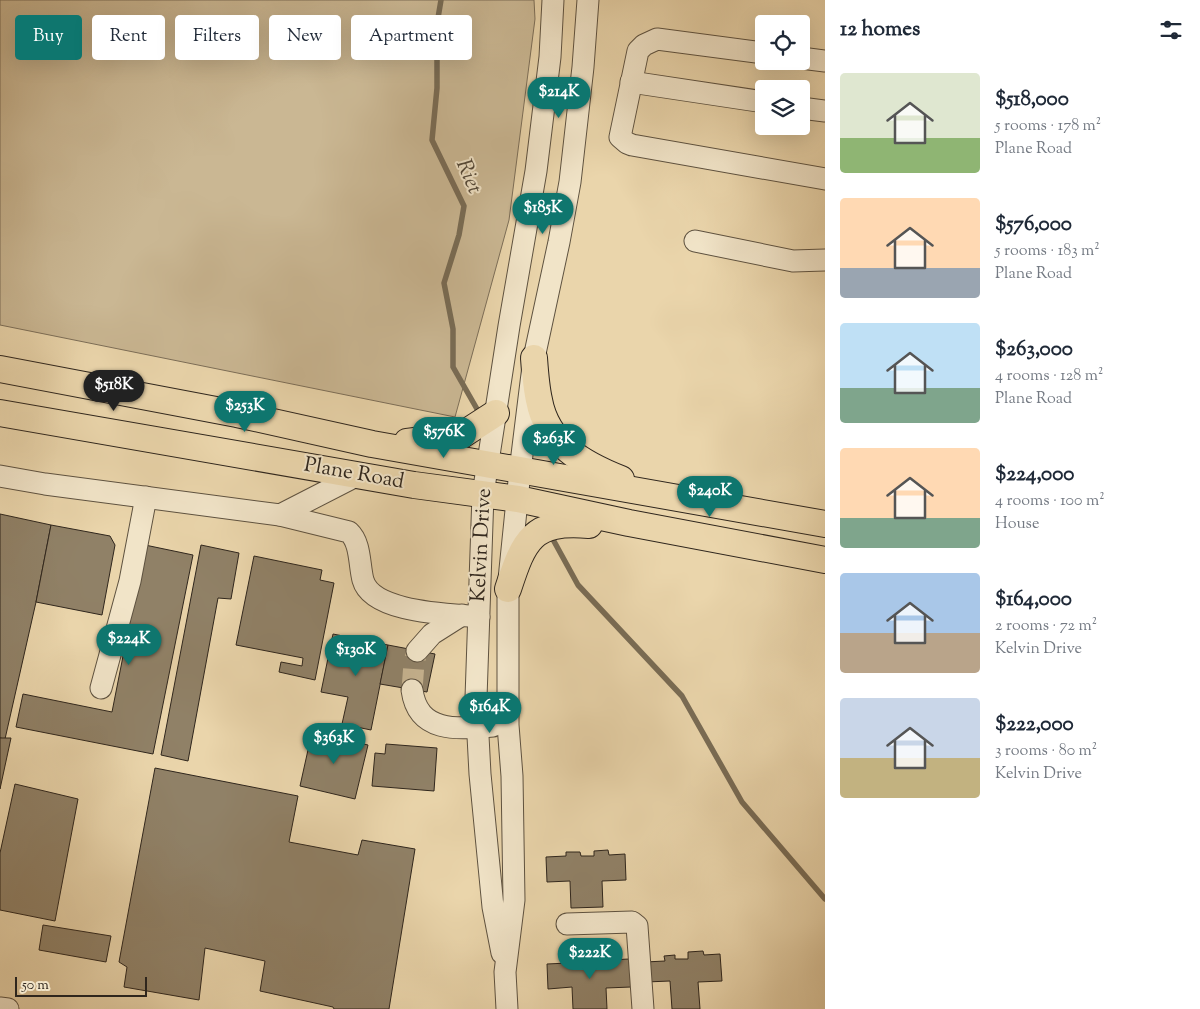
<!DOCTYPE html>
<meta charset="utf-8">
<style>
body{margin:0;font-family:"Sorts Mill Goudy",serif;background:#f2f2f3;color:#1f2937;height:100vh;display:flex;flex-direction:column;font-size:19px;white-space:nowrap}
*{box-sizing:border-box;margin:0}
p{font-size:16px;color:#747a83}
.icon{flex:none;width:28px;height:28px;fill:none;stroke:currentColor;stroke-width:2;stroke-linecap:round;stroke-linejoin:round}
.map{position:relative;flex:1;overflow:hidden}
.drawer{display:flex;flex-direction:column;background:#fff;width:375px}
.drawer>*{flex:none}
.hud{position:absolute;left:15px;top:15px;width:475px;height:45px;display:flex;gap:10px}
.controls{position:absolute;left:755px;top:15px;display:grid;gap:10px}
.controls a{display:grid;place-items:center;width:55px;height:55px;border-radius:5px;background:#fff;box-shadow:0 5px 20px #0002;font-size:25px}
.scale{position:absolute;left:15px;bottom:12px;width:132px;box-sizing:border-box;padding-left:5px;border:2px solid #2f261d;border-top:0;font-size:14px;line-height:18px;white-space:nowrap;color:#2f261d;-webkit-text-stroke:4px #f1e4c8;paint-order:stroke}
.price{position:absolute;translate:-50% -42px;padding:0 11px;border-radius:18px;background:#0f766e;color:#fff;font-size:16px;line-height:32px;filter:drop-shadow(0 1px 2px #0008)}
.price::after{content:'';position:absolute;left:50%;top:30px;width:15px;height:11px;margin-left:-8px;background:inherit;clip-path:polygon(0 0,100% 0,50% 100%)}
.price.on{background:#222;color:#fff}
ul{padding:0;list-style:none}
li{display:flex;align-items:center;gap:15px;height:125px;padding:0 15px}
li span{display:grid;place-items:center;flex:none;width:140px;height:100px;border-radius:5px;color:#555}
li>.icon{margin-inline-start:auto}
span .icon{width:60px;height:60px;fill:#fffc;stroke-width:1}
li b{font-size:21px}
h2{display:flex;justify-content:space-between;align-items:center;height:60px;padding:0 15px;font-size:21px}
.tag{padding:0 18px;border-radius:5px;background:#fff;box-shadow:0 5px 20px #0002;font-size:18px;line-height:45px}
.tag.on{background:#0f766e;color:#fff}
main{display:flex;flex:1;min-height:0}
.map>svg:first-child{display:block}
.green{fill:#cab793;stroke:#7c6e58}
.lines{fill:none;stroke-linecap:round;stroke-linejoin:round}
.stream{stroke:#796c55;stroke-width:5.5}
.building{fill:#908167;stroke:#2f261d}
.minor-tunnel{stroke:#c5b28f;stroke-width:21;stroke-dasharray:21 11;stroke-linecap:butt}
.minor-casing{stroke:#5e5240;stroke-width:23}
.major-casing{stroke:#2f261d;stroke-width:28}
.minor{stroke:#f1e4c8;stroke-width:21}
.major{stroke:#ead5ab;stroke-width:26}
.labels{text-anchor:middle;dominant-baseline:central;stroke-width:4;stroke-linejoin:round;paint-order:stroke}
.street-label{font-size:21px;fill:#2f261d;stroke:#f1e4c8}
.water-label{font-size:22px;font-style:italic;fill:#544939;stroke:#f1e4c8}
</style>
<main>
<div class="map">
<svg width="825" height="1009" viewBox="0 0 825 1009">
<rect width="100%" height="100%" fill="#ead5ab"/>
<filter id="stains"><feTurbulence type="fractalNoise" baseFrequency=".004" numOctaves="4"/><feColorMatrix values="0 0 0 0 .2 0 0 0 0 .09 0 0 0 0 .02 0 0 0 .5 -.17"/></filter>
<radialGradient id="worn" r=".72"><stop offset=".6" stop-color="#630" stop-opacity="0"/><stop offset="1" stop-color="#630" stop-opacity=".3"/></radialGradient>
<path class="green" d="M 0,0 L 534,0 L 535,19 L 509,220 L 455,417 L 0,325 Z"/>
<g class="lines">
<g class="stream">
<path d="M 441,0 L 437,24 L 437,88 L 432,140 L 464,206 L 459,235 L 444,283 L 453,329 L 453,367 L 481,416"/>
<path d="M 550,534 L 578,585 L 682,696 L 742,802 L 825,899"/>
</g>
</g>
<g class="building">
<path d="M 0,514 L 51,525 L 36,602 L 5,739 L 0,738 Z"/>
<path d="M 51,525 L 110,536 L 115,545 L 102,615 L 36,602 Z"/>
<path d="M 145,545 L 193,555 L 153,754 L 16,727 L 23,694 L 112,712 Z"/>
<path d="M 201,545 L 239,553 L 231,599 L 218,598 L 188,761 L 161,755 Z"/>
<path d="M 254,556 L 322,570 L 320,580 L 334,583 L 315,680 L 279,672 L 281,662 L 302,666 L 303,658 L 236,645 Z"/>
<path d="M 333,634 L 388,645 L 371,730 L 342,724 L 348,697 L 321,692 Z"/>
<path d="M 388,645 L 435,654 L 427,692 L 380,684 Z"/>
<path d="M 312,732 L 368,745 L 355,799 L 300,786 Z"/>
<path d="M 0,738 L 11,738 L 0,789 Z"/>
<path d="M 386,744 L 437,748 L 434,791 L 372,786 L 375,753 L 385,754 Z"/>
<path d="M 155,768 L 298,796 L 289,842 L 358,855 L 362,840 L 415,849 L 389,1009 L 334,1009 L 333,1007 L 260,991 L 265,961 L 205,948 L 199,1000 L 124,987 L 127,967 L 119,962 Z"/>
<path d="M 15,784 L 78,799 L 55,921 L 0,910 L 0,853 Z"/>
<path d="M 608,850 L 609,855 L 625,854 L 626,880 L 602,881 L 603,907 L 571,908 L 570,881 L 547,882 L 546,857 L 566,856 L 566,852 L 580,852 L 581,856 L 594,856 L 594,851 Z"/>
<path d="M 43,925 L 111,936 L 106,962 L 39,950 Z"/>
<path d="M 703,951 L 704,955 L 720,954 L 722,981 L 698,982 L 700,1009 L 672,1009 L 670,981 L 646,982 L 645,962 L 665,961 L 664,956 L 675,955 L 675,959 L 688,959 L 688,952 Z"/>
<path d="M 609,957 L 609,960 L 629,959 L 631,987 L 606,988 L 607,1009 L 573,1009 L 572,987 L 548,989 L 547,964 L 568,963 L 568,959 L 582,959 L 583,962 L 595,962 L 594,958 Z"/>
</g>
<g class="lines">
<path class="minor-tunnel" d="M 412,690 L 414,663 L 417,651"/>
<g class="minor-casing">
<g id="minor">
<path d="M 764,53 L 657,39 L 644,45 L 638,51 L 620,137 L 627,143 L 632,145 L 825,179"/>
<path d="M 801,58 L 825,61"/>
<path d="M 631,82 L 764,102"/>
<path d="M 801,108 L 825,111"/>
<path d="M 695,241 L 793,261 L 825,260"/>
<path d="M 0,476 L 45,484 L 280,515 L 349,532 C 361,543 359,565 363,580 C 372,613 450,614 479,617"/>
<path d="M 280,515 L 360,474"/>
<path d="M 417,651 L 432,634 L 462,615"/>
<path d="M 101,688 L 130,581 L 146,497"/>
<path d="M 412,690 C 418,734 459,729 493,726"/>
<path d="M 567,924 L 632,922 L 637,926 L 643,1009"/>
<path d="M 502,953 L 493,907 L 480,774 L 476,698 L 483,494 L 509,326 L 536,171 L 550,57 L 553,0"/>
<path d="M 0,1008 L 8,1009"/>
<path d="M 507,1009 L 505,972 L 514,900 L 512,776 L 508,725 L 508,589 L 520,471 L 534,358 L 559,242 L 570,182 L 583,67 L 588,0"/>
</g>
</g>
<g class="major-casing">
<g id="major">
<path d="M 534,358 C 535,372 536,387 539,400 C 547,444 583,464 621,479"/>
<path d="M 0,369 L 237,414 L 372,444 L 825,524"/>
<path d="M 0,413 L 414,485 L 518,499 L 629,523 L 825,560"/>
<path d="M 407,442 L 462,435 L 496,413"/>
<path d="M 508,589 C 524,540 532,520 589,525"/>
</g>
</g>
<use href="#minor" class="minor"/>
<use href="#major" class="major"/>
</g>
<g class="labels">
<g class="street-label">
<text transform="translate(354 474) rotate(10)">Plane Road</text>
<text transform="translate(482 545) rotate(-87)">Kelvin Drive</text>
</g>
<g class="water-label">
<text transform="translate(468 177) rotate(67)">Riet</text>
</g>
</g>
<rect width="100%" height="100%" filter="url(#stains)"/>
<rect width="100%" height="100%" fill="url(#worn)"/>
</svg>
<div class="controls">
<a><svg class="icon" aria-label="locate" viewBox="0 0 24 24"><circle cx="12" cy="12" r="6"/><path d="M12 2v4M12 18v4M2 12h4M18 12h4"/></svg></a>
<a><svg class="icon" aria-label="layers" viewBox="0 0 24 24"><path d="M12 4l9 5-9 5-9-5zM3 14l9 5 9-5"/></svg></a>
</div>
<div class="scale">50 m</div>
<b class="price" style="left:559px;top:119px">$214K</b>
<b class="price" style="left:543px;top:235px">$185K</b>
<b class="price on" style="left:114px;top:412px">$518K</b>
<b class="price" style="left:245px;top:433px">$253K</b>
<b class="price" style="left:444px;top:459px">$576K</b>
<b class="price" style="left:554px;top:466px">$263K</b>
<b class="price" style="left:710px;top:518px">$240K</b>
<b class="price" style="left:129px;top:666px">$224K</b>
<b class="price" style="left:356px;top:677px">$130K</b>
<b class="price" style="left:490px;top:734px">$164K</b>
<b class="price" style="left:334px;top:765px">$363K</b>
<b class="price" style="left:590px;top:980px">$222K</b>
<div class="hud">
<a class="tag on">Buy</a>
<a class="tag">Rent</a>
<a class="tag">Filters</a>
<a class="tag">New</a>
<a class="tag">Apartment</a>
</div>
</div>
<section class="drawer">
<h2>12 homes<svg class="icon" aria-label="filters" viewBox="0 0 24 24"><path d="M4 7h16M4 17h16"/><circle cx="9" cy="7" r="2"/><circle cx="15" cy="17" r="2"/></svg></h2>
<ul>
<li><span style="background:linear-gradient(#dfe7d0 65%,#8fb573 0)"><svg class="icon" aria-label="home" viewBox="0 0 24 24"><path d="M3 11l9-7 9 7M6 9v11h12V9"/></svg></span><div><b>$518,000</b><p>5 rooms · 178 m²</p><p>Plane Road</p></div></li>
<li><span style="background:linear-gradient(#ffd9b3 70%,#9aa5b1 0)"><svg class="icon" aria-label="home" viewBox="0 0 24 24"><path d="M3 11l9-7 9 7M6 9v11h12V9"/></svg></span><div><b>$576,000</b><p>5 rooms · 183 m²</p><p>Plane Road</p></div></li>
<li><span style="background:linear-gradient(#bfe0f5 65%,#7fa58c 0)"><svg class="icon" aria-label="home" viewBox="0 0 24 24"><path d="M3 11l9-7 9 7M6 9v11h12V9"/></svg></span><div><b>$263,000</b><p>4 rooms · 128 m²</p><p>Plane Road</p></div></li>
<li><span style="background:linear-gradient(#ffd9b3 70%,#7fa58c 0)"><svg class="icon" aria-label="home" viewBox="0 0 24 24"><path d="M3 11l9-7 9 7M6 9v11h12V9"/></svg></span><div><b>$224,000</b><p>4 rooms · 100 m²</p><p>House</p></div></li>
<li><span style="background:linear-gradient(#a9c7e8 60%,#b9a48a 0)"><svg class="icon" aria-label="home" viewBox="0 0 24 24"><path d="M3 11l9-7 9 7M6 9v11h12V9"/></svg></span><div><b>$164,000</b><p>2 rooms · 72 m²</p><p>Kelvin Drive</p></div></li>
<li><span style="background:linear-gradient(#c9d6e8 60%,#c2b280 0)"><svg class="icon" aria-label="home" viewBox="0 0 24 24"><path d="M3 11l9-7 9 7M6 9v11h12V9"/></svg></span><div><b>$222,000</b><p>3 rooms · 80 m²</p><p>Kelvin Drive</p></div></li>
</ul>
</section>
</main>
